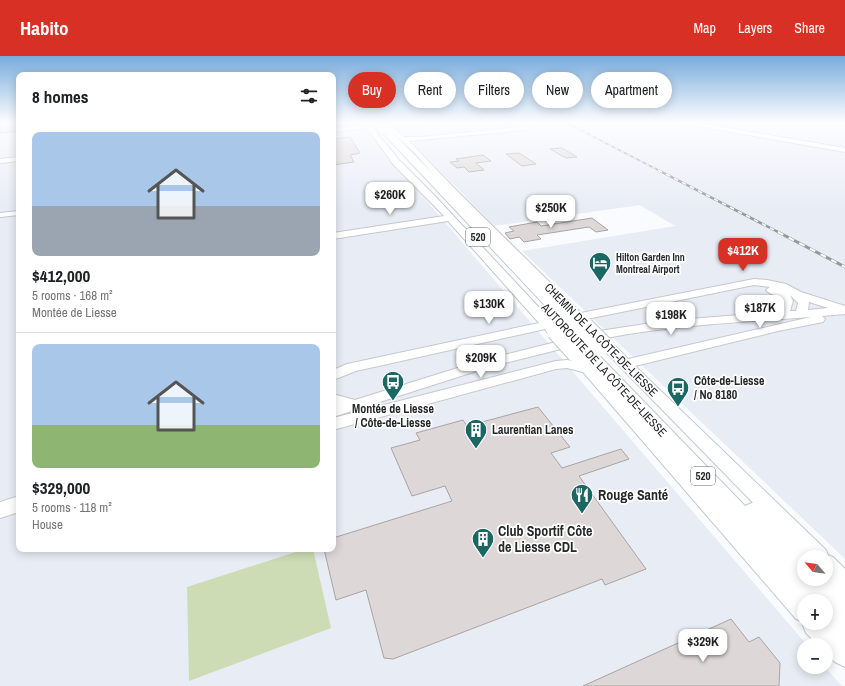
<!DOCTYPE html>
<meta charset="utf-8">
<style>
body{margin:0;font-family:"Archivo Narrow",sans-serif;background:#f2f2f2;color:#202124;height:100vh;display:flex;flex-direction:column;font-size:15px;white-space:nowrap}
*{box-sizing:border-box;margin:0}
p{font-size:13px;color:#757577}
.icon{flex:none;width:22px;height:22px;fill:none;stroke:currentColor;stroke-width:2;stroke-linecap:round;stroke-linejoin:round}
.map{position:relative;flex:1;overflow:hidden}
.panel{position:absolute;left:16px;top:16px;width:320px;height:480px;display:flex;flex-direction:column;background:#fff;border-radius:8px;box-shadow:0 2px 10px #0003}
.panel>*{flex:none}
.guide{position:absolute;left:348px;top:16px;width:380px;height:36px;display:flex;gap:8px}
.needle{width:26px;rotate:298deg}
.tools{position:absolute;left:797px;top:494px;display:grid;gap:8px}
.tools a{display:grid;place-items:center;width:36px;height:36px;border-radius:50%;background:#fff;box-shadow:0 2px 10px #0003;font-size:20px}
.price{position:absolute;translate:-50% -34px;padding:0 9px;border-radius:8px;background:#fff;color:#222;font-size:13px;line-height:26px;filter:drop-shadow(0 1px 2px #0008)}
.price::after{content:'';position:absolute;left:50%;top:24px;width:12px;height:9px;margin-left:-6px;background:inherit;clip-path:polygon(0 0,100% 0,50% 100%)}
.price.selected{background:#d93025;color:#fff}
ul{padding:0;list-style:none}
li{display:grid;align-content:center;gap:8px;height:212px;padding:0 16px}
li+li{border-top:1px solid #e0e0e0}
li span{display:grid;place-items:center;height:124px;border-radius:8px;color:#555}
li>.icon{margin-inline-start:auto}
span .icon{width:72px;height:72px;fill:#fffc;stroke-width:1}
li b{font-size:17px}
h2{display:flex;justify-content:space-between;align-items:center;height:48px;padding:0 16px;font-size:17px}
.chip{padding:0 14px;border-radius:18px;background:#fff;box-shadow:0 2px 10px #0003;font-size:14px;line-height:36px}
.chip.selected{background:#d93025;color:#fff}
header{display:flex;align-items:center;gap:24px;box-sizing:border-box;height:56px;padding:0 20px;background:#d93025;color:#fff}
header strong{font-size:19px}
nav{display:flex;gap:22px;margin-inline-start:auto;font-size:14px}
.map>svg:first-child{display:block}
.built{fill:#e8ecf5}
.green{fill:#cddcb4}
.building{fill:#ddd7d7;stroke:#aaa4a3}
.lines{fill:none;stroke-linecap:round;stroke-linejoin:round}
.street-casing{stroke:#c6c8cd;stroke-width:2}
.secondary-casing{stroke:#c6c8cd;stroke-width:2}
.highway-casing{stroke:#c6c8cd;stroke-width:2}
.street{fill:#fff;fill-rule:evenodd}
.secondary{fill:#fff;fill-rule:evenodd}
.highway{fill:#fff;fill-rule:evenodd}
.rail-far2-casing{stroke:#98999c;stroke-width:1.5}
.rail-far1-casing{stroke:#98999c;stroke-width:2.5}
.rail-casing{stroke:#98999c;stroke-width:3}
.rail-far2{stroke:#fff;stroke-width:1;stroke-dasharray:3.5;stroke-linecap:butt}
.rail-far1{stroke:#fff;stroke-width:1.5;stroke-dasharray:4.5;stroke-linecap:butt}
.rail{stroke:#fff;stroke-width:2;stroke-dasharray:6;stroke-linecap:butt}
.secondary-bridge-far1-casing{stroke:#c6c8cd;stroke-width:8;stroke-linecap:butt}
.secondary-bridge-casing{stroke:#c6c8cd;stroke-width:16;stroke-linecap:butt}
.highway-bridge-far1-casing{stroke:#c6c8cd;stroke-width:10;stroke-linecap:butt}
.highway-bridge-casing{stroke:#c6c8cd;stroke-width:20;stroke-linecap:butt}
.secondary-bridge-far1{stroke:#fff;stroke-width:7}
.secondary-bridge{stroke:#fff;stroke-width:14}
.highway-bridge-far1{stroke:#fff;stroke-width:9}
.highway-bridge{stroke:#fff;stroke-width:18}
.labels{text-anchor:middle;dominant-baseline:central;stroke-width:3.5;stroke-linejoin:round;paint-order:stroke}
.far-poi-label{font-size:10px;font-weight:bold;fill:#262729;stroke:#fff;text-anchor:start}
.shield{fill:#fff;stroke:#676869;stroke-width:1}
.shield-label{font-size:11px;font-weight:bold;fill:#262729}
.street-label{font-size:12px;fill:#262729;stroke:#fff}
.poi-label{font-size:12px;font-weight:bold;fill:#262729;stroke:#fff;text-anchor:start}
.near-poi-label{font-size:14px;font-weight:bold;fill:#262729;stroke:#fff;text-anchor:start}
</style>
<header>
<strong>Habito</strong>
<nav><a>Map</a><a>Layers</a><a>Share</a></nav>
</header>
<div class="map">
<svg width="845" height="630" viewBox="0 0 845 630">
<rect width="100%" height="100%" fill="#f9fbff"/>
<g class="built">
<path d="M 0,66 L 19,66 L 19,493 L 333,493 L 333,66 L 359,66 L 807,589 L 804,589 L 804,611 L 825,611 L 842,630 L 0,630 Z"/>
<path d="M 391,66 L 845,66 L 845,503 L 522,195 L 675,170 L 640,149 L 494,170 L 414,88 L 414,86 L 404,80 Z"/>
</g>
<path class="green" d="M 305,493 L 313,493 L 331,572 L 189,625 L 187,531 Z"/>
<g class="building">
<path d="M 0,66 L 19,66 L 19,75 L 0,77 Z"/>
<path d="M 350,81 L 360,97 L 350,99 L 354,106 L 333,109 L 333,83 Z"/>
<path d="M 560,92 L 562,92 L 577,101 L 566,102 L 550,93 Z"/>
<path d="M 519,97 L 536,108 L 522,110 L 506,98 Z"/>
<path d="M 483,99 L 491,105 L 476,107 L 484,114 L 469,116 L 464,111 L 457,112 L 450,106 L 459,105 L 456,103 Z"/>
<path d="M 592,162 L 608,174 L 596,176 L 589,171 L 537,179 L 541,183 L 524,186 L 519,181 L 510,183 L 505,177 L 514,175 L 509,171 L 537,166 L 541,170 Z"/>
<path d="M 538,351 L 570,391 L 551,397 L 562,412 L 621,393 L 629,403 L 579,420 L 646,513 L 605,529 L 602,523 L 393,603 L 384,602 L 366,534 L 336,544 L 324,493 L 333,493 L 333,482 L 452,445 L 445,430 L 412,440 L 391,392 L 420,384 L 416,377 L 463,364 L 467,370 Z"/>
<path d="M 731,563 L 749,586 L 759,581 L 780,607 L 779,630 L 583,630 Z"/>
</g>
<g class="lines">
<g class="street-casing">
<path id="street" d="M 19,155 L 19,159 L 0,161 L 0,157 Z"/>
</g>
<g class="secondary-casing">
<g id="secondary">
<path d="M 391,66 L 422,66 L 419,68 L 391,70 L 404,81 L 421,81 L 519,71 L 514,66 C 520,66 524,67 528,72 L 525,74 L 409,85 L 457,135 L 581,257 L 754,223 L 767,224 L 786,228 L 801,236 L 845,250 L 845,258 L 822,260 L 825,263 L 823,266 L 778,275 L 635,310 L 826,494 L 828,499 L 833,501 L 845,513 L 845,537 L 838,534 L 826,522 L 826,501 L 806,501 L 600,290 L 602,287 C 613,284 621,296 628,303 L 811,261 C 742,266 674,269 606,282 L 601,281 L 600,278 L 601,275 L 606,274 L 665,265 L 778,256 L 781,243 L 768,236 L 766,234 L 770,231 L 754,229 L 587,263 L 592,269 L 590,272 L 582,272 L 451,139 L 414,96 L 387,72 L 386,71 ZM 790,239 L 798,247 L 796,255 L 790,255 L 793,245 ZM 809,246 L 828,252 L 808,254 Z"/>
<path d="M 682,66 L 693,66 L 845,92 L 845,96 L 685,68 Z"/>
<path d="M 366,69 L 369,71 L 368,72 L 333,76 L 333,72 Z"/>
<path d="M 369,72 L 373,72 L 399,104 L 434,139 L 559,273 L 560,276 L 559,279 L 549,279 L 545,273 L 356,315 L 333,324 L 333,314 L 347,308 L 539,267 L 448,165 L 333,183 L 333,177 L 444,160 L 393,108 L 368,73 Z"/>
<path d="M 19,101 L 19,105 L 0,107 L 0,103 Z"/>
<path d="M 556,286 L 561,287 L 563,290 L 561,293 L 489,311 L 333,361 L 333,350 L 337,349 L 333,348 L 333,338 L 355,344 L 480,305 Z"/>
<path d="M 574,294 L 579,295 L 809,545 L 804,545 L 804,566 L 796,563 L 583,316 L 567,312 L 556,313 L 333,374 L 333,362 L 556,305 L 567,304 L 573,305 L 567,298 L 569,295 Z"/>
<path d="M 19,440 L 19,456 L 0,462 L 0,446 Z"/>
</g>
</g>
<g class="highway-casing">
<g id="highway">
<path d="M 380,70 L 386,70 L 581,269 L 583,272 L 581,275 L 575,277 L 569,275 L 380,74 Z"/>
<path d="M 586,291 L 592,292 L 745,450 L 754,446 L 762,449 L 813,500 L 804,501 L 804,523 L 826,523 L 826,514 L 845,533 L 845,611 L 835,606 L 826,598 L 826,589 L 818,589 L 806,577 L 802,567 L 804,562 L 804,567 L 826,567 L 826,545 L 804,545 L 804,549 L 580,300 L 577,296 L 580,292 Z"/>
</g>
</g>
<use href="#street" class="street"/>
<use href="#secondary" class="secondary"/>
<use href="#highway" class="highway"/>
<g class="rail-far2-casing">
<path id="rail-far2" d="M 565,66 L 660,115"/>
</g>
<g class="rail-far1-casing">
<path id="rail-far1" d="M 658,114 L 780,177"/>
</g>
<g class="rail-casing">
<path id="rail" d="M 778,176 L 845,211"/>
</g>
<use href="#rail-far2" class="rail-far2"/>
<use href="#rail-far1" class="rail-far1"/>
<use href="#rail" class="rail"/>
<g class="secondary-bridge-far1-casing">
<g id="secondary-bridge-far1">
<path d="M 385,66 L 389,71"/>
<path d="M 367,68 L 371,73"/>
</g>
</g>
<g class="secondary-bridge-casing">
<g id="secondary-bridge">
<path d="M 586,269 L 607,290"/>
<path d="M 554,276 L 574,298"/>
</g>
</g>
<g class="highway-bridge-far1-casing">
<path id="highway-bridge-far1" d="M 379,67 L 383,72"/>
</g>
<g class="highway-bridge-casing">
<path id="highway-bridge" d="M 575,272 L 596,293"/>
</g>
<use href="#secondary-bridge-far1" class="secondary-bridge-far1"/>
<use href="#secondary-bridge" class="secondary-bridge"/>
<use href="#highway-bridge-far1" class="highway-bridge-far1"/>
<use href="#highway-bridge" class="highway-bridge"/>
</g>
<linearGradient id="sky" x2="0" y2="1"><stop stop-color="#79acdd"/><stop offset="0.43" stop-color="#fcfdff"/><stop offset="1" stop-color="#fcfdff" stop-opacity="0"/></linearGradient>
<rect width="845" height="154" fill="url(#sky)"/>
<defs>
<g id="hotel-pin" transform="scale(1.15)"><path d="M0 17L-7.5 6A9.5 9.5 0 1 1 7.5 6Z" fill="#1b6764" stroke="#fff"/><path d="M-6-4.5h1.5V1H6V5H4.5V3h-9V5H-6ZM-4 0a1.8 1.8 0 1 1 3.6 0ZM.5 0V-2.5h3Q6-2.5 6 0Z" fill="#fff"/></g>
<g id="bus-pin" transform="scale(1.15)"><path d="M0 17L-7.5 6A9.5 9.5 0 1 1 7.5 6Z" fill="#1b6764" stroke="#fff"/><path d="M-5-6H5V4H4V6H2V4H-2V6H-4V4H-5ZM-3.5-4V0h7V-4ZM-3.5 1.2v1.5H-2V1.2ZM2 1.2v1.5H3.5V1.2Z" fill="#fff"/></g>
<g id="building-pin" transform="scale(1.15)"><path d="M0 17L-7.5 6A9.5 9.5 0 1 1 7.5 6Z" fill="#1b6764" stroke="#fff"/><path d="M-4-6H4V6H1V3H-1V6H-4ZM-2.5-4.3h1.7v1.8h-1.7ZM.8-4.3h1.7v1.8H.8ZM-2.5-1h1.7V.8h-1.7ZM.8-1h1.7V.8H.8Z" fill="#fff"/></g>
<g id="restaurant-pin" transform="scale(1.15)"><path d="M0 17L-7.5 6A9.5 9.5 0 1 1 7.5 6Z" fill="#1b6764" stroke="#fff"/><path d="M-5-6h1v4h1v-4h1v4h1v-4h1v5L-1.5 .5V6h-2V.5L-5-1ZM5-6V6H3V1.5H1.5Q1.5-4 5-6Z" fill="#fff"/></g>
</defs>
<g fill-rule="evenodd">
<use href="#hotel-pin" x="600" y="207"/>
<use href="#bus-pin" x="393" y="326"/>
<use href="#bus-pin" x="678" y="332"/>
<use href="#building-pin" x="476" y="374"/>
<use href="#restaurant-pin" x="582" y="439"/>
<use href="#building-pin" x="483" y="483"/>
</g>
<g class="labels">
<g class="far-poi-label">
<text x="616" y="201">Hilton Garden Inn<tspan x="616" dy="12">Montreal Airport</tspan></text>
</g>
<g class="shield">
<rect x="466" y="172" width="24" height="18" rx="3"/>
<rect x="691" y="411" width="24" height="18" rx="3"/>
</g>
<g class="shield-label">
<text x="478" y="181">520</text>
<text x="703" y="420">520</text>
</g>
<g class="street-label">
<text transform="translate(601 284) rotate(45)">CHEMIN DE LA CÔTE-DE-LIESSE</text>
<text transform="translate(604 314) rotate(47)">AUTOROUTE DE LA CÔTE-DE-LIESSE</text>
</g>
<g class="poi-label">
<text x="694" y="325">Côte-de-Liesse<tspan x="694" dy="14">/ No 8180</tspan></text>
<text x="393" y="353" text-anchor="middle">Montée de Liesse<tspan x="393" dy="14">/ Côte-de-Liesse</tspan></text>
<text x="492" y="374">Laurentian Lanes</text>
</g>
<g class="near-poi-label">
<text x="598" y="439">Rouge Santé</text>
<text x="498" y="475">Club Sportif Côte<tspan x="498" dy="16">de Liesse CDL</tspan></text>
</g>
</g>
</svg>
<div class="tools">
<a><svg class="needle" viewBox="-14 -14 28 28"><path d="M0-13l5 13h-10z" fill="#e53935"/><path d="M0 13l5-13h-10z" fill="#757577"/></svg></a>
<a>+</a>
<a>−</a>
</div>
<b class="price" style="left:390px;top:160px">$260K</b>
<b class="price" style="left:551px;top:173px">$250K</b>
<b class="price selected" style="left:743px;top:216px">$412K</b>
<b class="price" style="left:489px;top:269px">$130K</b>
<b class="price" style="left:760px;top:273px">$187K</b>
<b class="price" style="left:671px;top:280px">$198K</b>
<b class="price" style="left:481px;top:323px">$209K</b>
<b class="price" style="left:703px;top:607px">$329K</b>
<div class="guide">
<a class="chip selected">Buy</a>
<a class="chip">Rent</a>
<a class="chip">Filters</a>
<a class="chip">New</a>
<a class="chip">Apartment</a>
</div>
<section class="panel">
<h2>8 homes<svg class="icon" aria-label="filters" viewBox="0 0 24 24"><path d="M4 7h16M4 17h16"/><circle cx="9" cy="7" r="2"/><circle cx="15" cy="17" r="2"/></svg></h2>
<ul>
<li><span style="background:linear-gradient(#a9c7e8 60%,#9aa5b1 0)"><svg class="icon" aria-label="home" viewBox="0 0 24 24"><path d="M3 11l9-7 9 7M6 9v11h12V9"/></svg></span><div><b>$412,000</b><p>5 rooms · 168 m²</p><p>Montée de Liesse</p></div></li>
<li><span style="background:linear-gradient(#a9c7e8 65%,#8fb573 0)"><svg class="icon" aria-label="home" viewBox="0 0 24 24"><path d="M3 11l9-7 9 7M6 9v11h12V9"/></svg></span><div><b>$329,000</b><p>5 rooms · 118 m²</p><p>House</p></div></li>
</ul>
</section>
</div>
